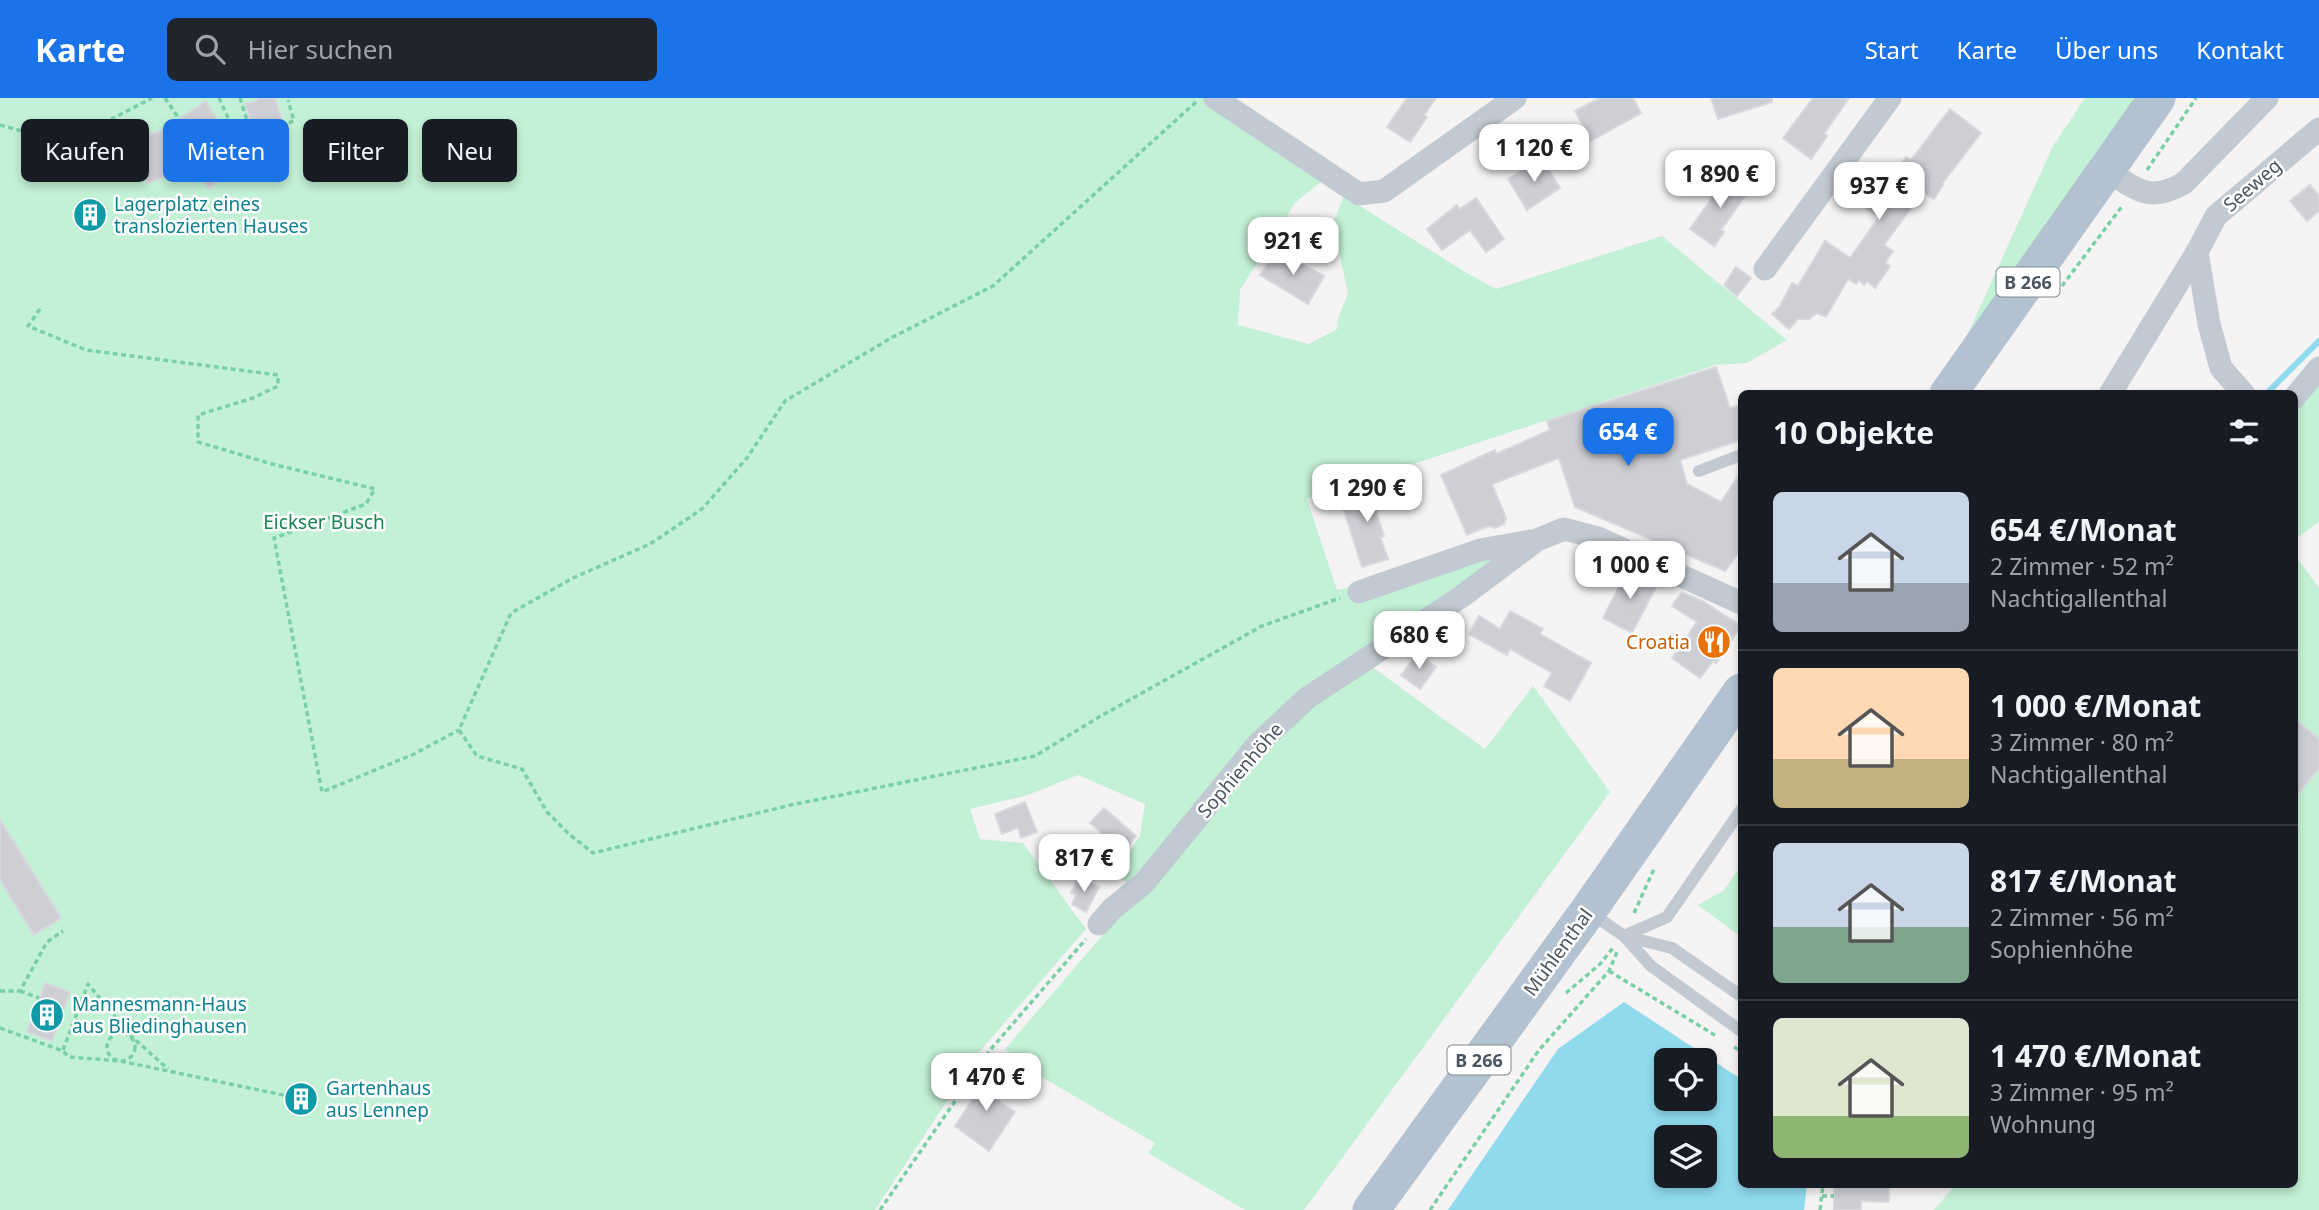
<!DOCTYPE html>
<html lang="de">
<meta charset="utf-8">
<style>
body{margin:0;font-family:"Noto Sans",sans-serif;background:#20242c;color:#f1f3f6;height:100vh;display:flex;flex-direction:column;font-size:26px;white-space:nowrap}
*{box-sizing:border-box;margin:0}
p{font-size:23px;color:#9ea1a6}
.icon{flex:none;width:38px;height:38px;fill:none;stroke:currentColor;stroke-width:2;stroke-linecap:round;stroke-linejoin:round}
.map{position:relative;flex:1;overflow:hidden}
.panel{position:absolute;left:1738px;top:292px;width:560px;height:798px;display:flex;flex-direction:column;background:#171b24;border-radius:10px;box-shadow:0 4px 10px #0003}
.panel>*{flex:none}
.banner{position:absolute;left:21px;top:21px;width:665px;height:63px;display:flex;gap:14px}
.controls{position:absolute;left:1654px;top:950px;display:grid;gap:14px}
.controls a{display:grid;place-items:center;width:63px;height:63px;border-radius:10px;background:#171b24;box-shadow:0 4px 10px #0003;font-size:35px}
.price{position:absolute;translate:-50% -60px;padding:0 16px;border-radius:14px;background:#fff;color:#222;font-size:23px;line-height:46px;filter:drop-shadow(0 2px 4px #0008)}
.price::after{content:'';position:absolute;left:50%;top:42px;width:21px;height:16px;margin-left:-10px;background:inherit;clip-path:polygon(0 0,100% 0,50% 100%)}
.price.active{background:#1a73e8;color:#fff}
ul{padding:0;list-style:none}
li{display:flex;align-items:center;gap:21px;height:175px;padding:0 35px}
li+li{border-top:2px solid #363941}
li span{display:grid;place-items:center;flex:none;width:196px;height:140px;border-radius:10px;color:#555}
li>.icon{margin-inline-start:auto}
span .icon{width:84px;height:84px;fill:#fffc;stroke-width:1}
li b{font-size:30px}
h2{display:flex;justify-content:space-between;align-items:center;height:84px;padding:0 35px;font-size:30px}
.tag{padding:0 24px;border-radius:10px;background:#171b24;box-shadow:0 4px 10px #0003;font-size:24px;line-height:63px}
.tag.active{background:#1a73e8;color:#fff}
header{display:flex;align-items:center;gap:42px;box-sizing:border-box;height:98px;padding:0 35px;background:#1a73e8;color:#fff}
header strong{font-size:33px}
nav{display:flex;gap:38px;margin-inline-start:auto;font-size:24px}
.search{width:490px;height:63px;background:#20242c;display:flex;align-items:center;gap:18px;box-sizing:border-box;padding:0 24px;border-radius:10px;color:#9ea1a6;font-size:26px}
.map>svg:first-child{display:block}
.green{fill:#c3f1d5}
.water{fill:#90daee;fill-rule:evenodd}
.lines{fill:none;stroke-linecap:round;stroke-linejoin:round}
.stream{stroke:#90daee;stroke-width:6}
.building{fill:#cdcfd5;stroke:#d7d9de;stroke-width:2}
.path{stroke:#7ad0a6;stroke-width:3.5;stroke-dasharray:5 3.5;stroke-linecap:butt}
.service{stroke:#c1cad2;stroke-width:12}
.minor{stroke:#c1cad2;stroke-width:23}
.primary{stroke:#b3c2d1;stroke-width:37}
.labels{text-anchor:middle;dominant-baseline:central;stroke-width:5;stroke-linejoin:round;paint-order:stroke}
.shield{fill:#fff;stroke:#808990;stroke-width:2}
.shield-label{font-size:18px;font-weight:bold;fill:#4a5661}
.street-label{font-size:19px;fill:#4a5661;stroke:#fff}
.culture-label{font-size:19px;fill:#0d838f;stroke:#fff;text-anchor:start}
.park-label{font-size:19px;fill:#17864f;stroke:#fff}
.food-label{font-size:19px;fill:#c56008;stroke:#fff;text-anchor:end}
</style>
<header>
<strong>Karte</strong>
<div class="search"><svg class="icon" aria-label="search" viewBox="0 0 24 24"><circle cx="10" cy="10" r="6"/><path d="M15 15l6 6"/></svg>Hier suchen</div>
<nav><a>Start</a><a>Karte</a><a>Über uns</a><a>Kontakt</a></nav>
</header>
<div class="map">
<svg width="2319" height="1112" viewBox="0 0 2319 1112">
<rect width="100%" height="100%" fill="#f5f3f3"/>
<g class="green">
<path d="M 0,0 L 1206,0 L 1323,82 L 1295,105 L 1240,192 L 1238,227 L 1309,246 L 1337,231 L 1338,220 L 1348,196 L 1333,125 L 1344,98 L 1465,174 L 1496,191 L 1662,138 L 1787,242 L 1747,265 L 1715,267 L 1307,401 L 1337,492 L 1499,455 L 1502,464 L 1330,577 L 1132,788 L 1115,777 L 1140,737 L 1145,706 L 1078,677 L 1028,697 L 970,711 L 980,741 L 1023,745 L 1086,831 L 980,953 L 875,1112 L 0,1112 Z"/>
<path d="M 2085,0 L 2135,0 L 1966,240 L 2053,48 Z"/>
<path d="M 2319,288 L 2319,424 L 2294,442 L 2294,307 L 2305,305 Z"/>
<path d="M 2294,456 L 2319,490 L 2319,1112 L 1934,1112 L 1955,1087 L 2294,1087 Z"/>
<path d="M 1368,566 L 1485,651 L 1533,588 L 1610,694 L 1304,1112 L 1245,1112 L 1148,1055 L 1155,1045 L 1045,981 L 1005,951 L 1262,651 L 1306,606 Z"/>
<path d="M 1741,768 L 1741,839 L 1698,807 L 1723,793 Z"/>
</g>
<path class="water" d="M 1624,904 L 1741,981 L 1741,1087 L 1807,1087 L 1804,1112 L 1448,1112 L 1558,951 ZM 1666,962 L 1704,962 L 1704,1001 L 1666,1001 ZM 1666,1040 L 1704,1040 L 1704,1078 L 1666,1078 Z"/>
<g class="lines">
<path class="stream" d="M 2266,296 L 2319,243"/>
</g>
<g class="building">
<path d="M 257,0 L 275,0 L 283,25 L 254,34 L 245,6 L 257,3 Z"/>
<path d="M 1407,0 L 1436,0 L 1424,17 L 1427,19 L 1410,44 L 1387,29 Z"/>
<path d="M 1600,0 L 1633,0 L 1641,15 L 1591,43 L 1575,13 Z"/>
<path d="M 1711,0 L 1772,0 L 1772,4 L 1718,21 Z"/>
<path d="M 1813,0 L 1849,0 L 1824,36 L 1827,38 L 1811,61 L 1783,40 Z"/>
<path d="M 206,3 L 232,46 L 208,63 L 221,80 L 209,90 L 187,64 L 169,80 L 167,78 L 147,85 L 134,41 L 161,33 Z"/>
<path d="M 1950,11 L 1981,35 L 1942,86 L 1943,87 L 1934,101 L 1923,94 L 1884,147 L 1893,153 L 1885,165 L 1890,168 L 1875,190 L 1867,183 L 1864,187 L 1859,182 L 1856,186 L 1848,181 L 1826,219 L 1817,215 L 1809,221 L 1798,221 L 1789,231 L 1772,216 L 1780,208 L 1792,185 L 1798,188 L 1825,143 L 1850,160 L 1879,119 L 1843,94 L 1854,78 L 1880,96 L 1906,59 L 1911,62 Z"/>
<path d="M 1541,60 L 1560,90 L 1527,112 L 1508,81 Z"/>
<path d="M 1729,76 L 1750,91 L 1721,132 L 1724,134 L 1714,148 L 1690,131 Z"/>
<path d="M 2310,87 L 2319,98 L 2319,113 L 2307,123 L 2290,103 Z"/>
<path d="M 1476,100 L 1504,141 L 1486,154 L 1470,132 L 1442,152 L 1427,131 L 1457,107 L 1460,111 Z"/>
<path d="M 1277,153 L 1324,178 L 1308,206 L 1260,177 Z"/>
<path d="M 1736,169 L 1751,180 L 1737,198 L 1724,187 Z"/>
<path d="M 1716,269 L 1730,310 L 1741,307 L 1741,342 L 1680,362 L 1687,386 L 1721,404 L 1741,374 L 1741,451 L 1725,473 L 1575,409 L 1559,360 L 1492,386 L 1506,420 L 1504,426 L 1495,430 L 1488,428 L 1467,437 L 1441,377 L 1495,352 L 1496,356 L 1550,332 L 1547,323 Z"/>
<path d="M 1385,388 L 1391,407 L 1376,413 L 1384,438 L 1380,439 L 1388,461 L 1362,469 L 1341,403 Z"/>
<path d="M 1628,471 L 1658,485 L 1632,535 L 1603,520 Z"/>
<path d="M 1682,494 L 1704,504 L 1741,528 L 1716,565 L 1713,563 L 1700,580 L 1672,560 L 1697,524 L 1672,508 Z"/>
<path d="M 1510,513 L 1543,531 L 1540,536 L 1591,565 L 1570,603 L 1544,588 L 1552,575 L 1510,551 L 1507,557 L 1469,536 L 1479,518 L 1500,531 Z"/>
<path d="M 1417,556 L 1436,569 L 1420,591 L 1401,577 Z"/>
<path d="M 2294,620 L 2319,641 L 2319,671 L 2294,701 Z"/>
<path d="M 1025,704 L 1037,734 L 1021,740 L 1018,730 L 1002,736 L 995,716 Z"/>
<path d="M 1104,710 L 1136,738 L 1123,754 L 1090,725 Z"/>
<path d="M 0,721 L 61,820 L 34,837 L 0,782 Z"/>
<path d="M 1079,779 L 1099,789 L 1086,814 L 1072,806 L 1076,797 L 1071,795 Z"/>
<path d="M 45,885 L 70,894 L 52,943 L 27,934 Z"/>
<path d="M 993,970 L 1007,980 L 994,1000 L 1015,1014 L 989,1053 L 955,1028 Z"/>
<circle cx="301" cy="1001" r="9"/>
<path d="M 1834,1087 L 1889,1087 L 1889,1104 L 1861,1103 L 1861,1112 L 1834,1112 Z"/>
</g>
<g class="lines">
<g class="path">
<path d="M 165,0 L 179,21"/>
<path d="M 219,0 L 241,48"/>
<path d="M 240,0 L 248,26 L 251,25"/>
<path d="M 1196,4 L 993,188 L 891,240 L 785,303 L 747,360 L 702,411 L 650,446 L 573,480 L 511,515 L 459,632 L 477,658 L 522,671 L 547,714 L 569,736 L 593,755 L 791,707 L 1035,658 L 1099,619 L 1262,528 L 1340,500"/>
<path d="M 248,26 L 251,37 L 294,23 L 288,2"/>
<path d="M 0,27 L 66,45 L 152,0"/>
<path d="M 2147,72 L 2196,0"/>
<path d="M 2062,188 L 2123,107"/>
<path d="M 40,211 L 28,228 L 86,252 L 278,277 L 278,288 L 253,300 L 198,317 L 198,344 L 272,366 L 375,391 L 366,406 L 274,440 L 322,694 L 414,656 L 459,632"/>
<path d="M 1634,815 L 1654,771"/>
<path d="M 1609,873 L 1718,939"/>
<path d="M 0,893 L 20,893 L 47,844 L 63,833"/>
<path d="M 20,893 L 39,900"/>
<path d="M 1566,895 L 1599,867 L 1613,850"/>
<path d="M 0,930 L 63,953 L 69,959 L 120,963 L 288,998"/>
<circle cx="121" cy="949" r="14"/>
<path d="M 1734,949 L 1741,953"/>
<path d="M 63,952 L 88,886 L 131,938 L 168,971"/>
<path d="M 306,987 L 314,995 L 312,1007 L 302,1013 L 291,1008 L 288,998 L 294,988 Z"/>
<path d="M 1822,1098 L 1834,1098"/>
<path d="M 880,1112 L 991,951 L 1086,841"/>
<path d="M 1430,1112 L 1539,952 L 1609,873 L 1617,854"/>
<path d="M 1820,1112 L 1823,1087"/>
</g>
<g class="service">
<path d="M 1699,373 L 1741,357"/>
<path d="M 1591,815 L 1624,838 L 1651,868 L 1741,933"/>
<path d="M 1624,838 L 1667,819 L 1741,712"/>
<path d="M 1624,838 L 1672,850 L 1741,898"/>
</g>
<g class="minor">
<path d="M 1215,0 L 1359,96 L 1384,93 L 1515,0"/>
<path d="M 2107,72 C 2137,92 2149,105 2184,85 L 2267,0"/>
<path d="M 2197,154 L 2209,226 L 2221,270 L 2244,296"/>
<path d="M 1765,171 L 1890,0"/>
<path d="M 2110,296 L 2197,154 L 2216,118 L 2319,31"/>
<path d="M 2294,300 L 2319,270"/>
<path d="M 1359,494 L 1480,452 L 1537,442 L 1564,431 L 1598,440 L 1741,505"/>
<path d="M 1099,826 L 1112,811 L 1144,785 L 1257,647 L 1307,600 L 1461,499 L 1537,442"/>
</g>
<g class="primary">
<path d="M 1948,296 L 2157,0"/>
<path d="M 1371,1112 L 1588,813 L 1741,594"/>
</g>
</g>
<defs>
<g id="building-disc" transform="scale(1.75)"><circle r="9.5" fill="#0f9aa8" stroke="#fff"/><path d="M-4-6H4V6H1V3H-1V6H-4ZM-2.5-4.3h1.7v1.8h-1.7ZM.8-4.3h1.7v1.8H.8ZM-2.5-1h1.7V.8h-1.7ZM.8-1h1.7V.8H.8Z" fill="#fff"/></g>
<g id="restaurant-disc" transform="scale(1.75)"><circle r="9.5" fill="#e8710a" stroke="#fff"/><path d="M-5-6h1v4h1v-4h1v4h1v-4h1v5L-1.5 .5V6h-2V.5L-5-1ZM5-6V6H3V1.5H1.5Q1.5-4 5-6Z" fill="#fff"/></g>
</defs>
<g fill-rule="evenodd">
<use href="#building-disc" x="90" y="117"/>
<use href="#restaurant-disc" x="1714" y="544"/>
<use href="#building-disc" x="47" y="917"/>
<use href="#building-disc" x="301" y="1001"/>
</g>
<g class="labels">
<g class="shield">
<rect x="1996.5" y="169.5" width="63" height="29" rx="5"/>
<rect x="1447.5" y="947.5" width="63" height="29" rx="5"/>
</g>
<g class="shield-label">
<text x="2028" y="184">B 266</text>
<text x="1479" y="962">B 266</text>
</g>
<g class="street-label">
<text transform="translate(2252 87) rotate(-41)">Seeweg</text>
<text transform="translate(1240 672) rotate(-49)">Sophienhöhe</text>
<text transform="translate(1558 854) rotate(-54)">Mühlenthal</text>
</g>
<g class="culture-label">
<text x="114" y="106">Lagerplatz eines<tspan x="114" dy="22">translozierten Hauses</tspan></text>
<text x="72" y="906">Mannesmann-Haus<tspan x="72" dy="22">aus Bliedinghausen</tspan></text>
<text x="326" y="990">Gartenhaus<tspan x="326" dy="22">aus Lennep</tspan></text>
</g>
<g class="park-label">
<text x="324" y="424">Eickser Busch</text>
</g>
<g class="food-label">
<text x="1690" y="544">Croatia</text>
</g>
</g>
</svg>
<div class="controls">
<a><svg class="icon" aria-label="locate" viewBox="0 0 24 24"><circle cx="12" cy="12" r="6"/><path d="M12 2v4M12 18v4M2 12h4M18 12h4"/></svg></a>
<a><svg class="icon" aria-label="layers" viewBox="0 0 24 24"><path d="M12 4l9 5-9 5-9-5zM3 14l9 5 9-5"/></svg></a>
</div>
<b class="price" style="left:1534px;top:86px">1 120 €</b>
<b class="price" style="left:1720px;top:112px">1 890 €</b>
<b class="price" style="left:1879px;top:124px">937 €</b>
<b class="price" style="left:1293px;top:179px">921 €</b>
<b class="price active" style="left:1628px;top:370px">654 €</b>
<b class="price" style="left:1367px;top:426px">1 290 €</b>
<b class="price" style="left:1630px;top:503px">1 000 €</b>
<b class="price" style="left:1419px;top:573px">680 €</b>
<b class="price" style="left:1084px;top:796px">817 €</b>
<b class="price" style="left:986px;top:1015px">1 470 €</b>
<div class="banner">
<a class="tag">Kaufen</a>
<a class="tag active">Mieten</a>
<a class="tag">Filter</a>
<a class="tag">Neu</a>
</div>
<section class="panel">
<h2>10 Objekte<svg class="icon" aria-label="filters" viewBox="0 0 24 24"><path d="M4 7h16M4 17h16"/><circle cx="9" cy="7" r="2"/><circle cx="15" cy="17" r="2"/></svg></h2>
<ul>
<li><span style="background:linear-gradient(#c9d6e8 65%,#9aa5b1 0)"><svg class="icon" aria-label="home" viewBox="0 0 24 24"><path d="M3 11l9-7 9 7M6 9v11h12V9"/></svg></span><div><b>654 €/Monat</b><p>2 Zimmer · 52 m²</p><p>Nachtigallenthal</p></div></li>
<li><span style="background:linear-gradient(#ffd9b3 65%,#c2b280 0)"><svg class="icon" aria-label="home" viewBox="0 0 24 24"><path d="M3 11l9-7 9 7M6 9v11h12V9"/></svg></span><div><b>1 000 €/Monat</b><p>3 Zimmer · 80 m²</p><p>Nachtigallenthal</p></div></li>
<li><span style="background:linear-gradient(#c9d6e8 60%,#7fa58c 0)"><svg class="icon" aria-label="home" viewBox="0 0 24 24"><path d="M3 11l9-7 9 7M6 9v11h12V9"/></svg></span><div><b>817 €/Monat</b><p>2 Zimmer · 56 m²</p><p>Sophienhöhe</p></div></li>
<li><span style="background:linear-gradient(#dfe7d0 70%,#8fb573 0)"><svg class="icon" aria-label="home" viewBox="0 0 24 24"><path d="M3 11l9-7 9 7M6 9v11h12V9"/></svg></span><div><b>1 470 €/Monat</b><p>3 Zimmer · 95 m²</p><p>Wohnung</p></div></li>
</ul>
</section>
</div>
